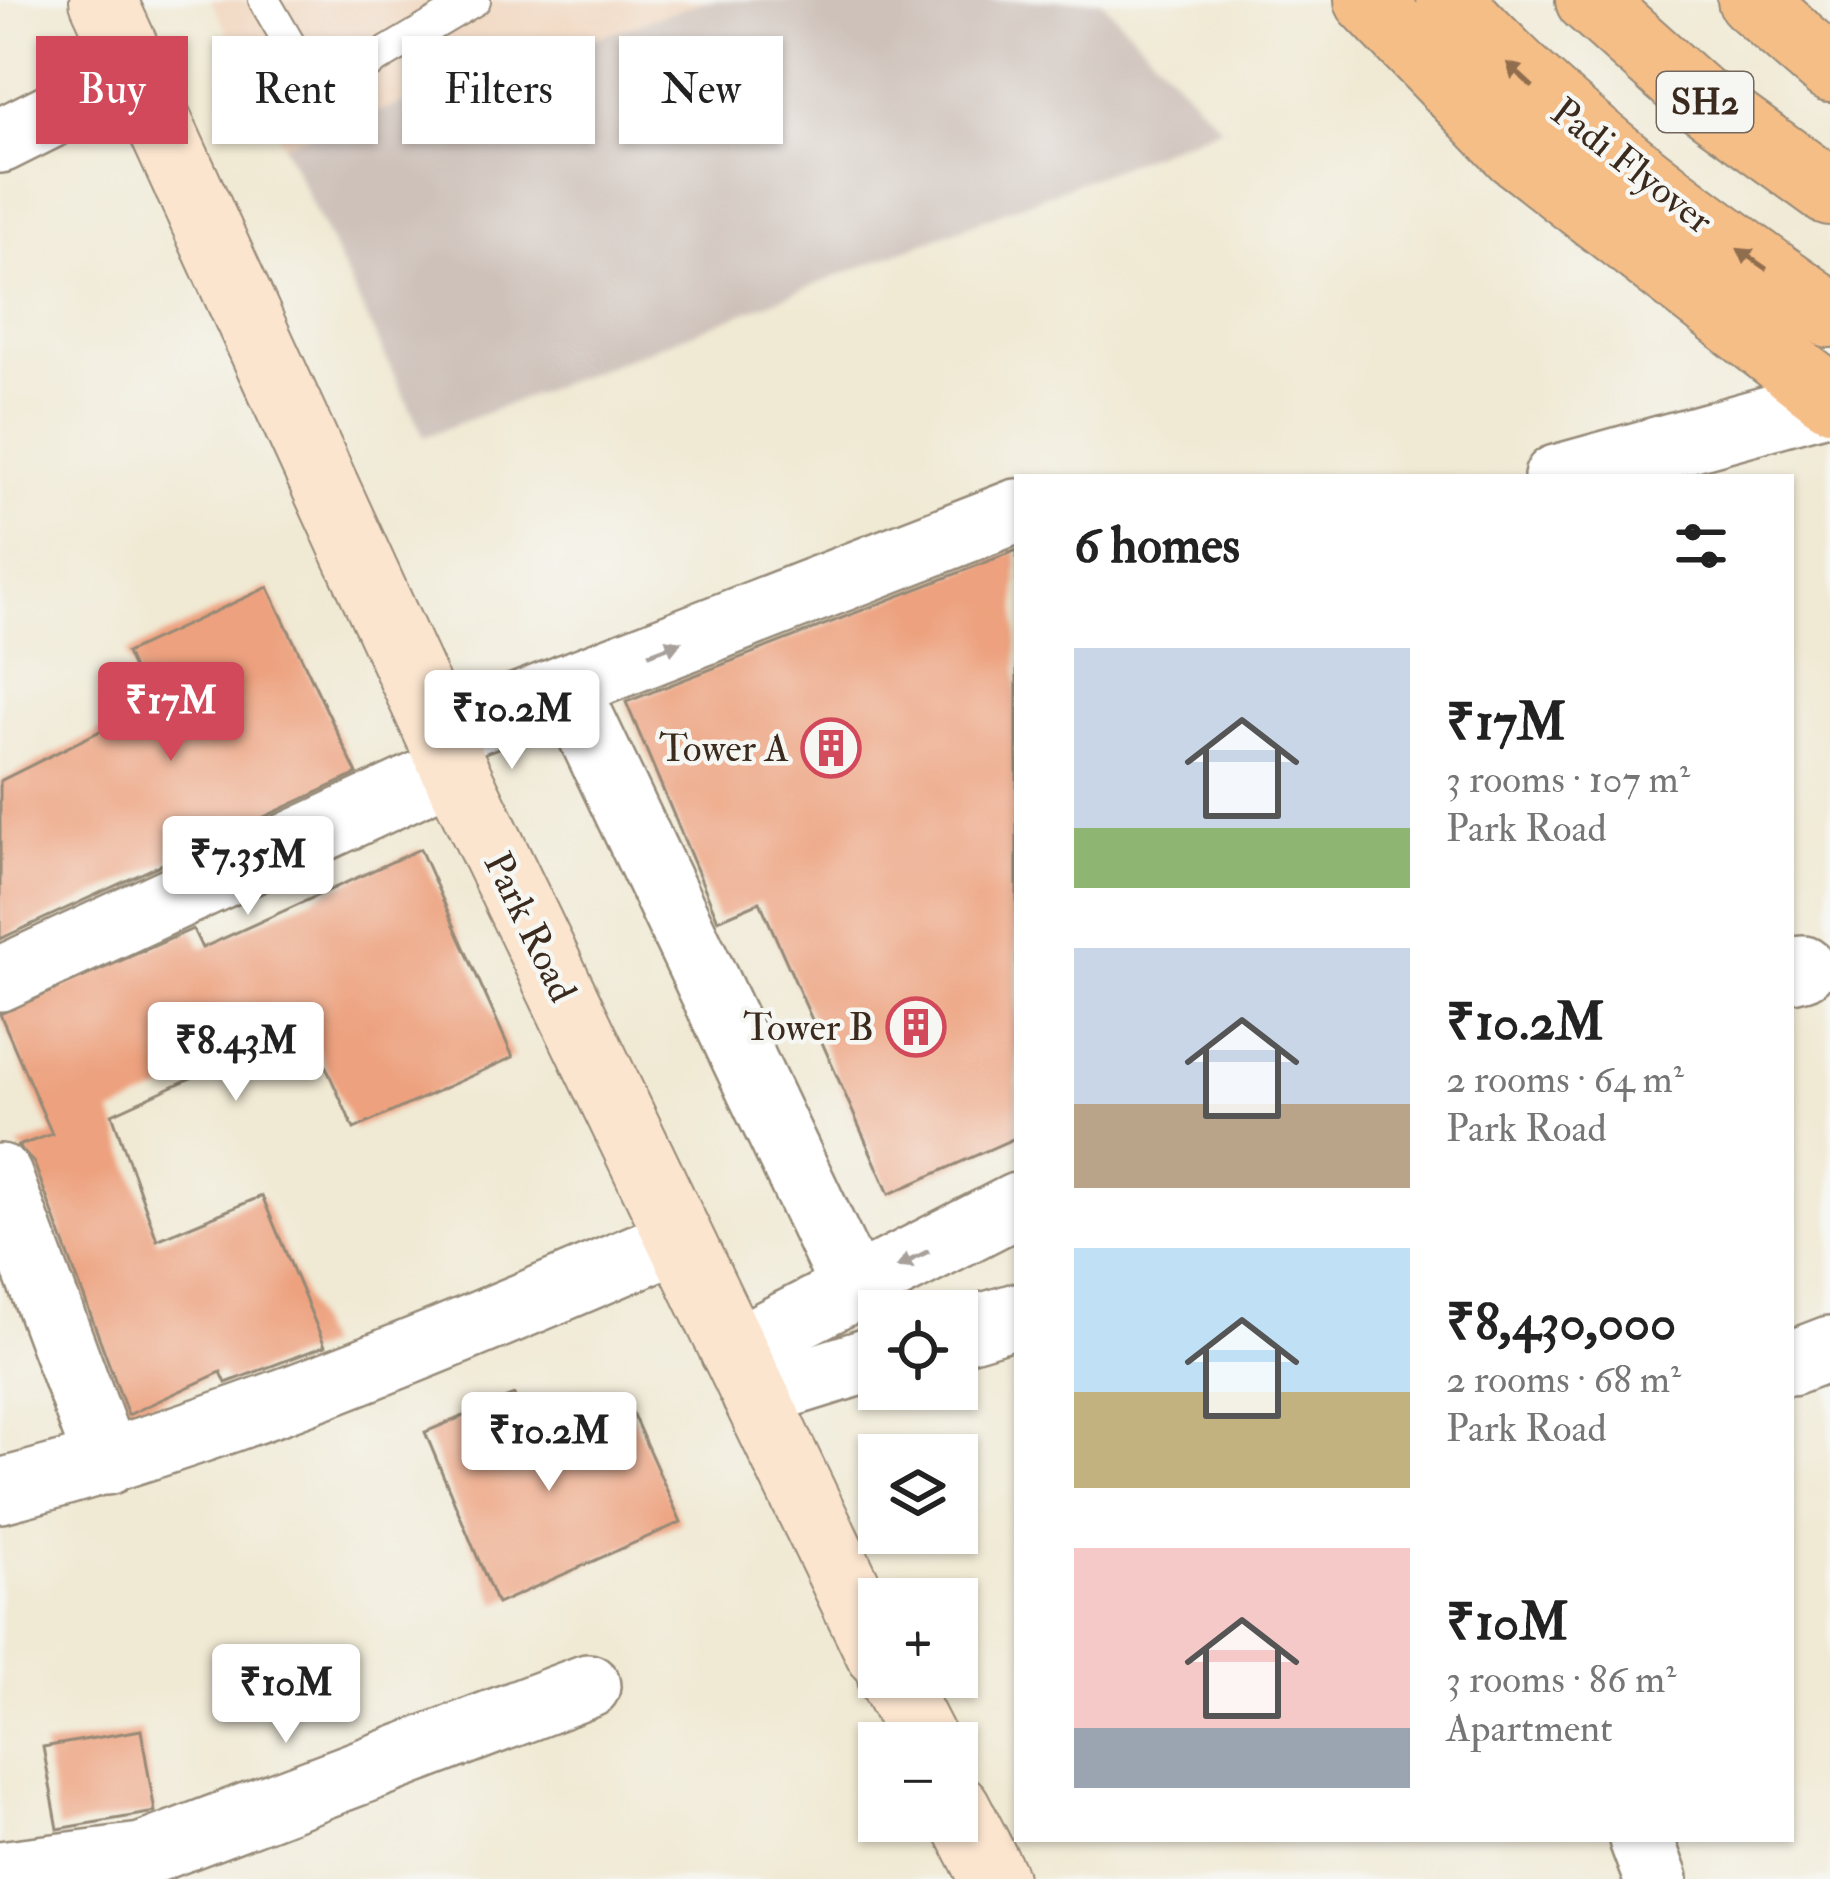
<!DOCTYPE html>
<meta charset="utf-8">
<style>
body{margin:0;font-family:"IM FELL Double Pica",serif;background:#f6f6f6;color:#222;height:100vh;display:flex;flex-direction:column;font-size:45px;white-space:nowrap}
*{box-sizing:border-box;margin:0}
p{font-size:39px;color:#767676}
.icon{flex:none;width:66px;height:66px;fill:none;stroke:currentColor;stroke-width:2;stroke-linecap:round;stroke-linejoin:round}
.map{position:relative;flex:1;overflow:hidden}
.sheet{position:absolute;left:1014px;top:474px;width:780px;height:1368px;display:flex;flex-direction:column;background:#fff;border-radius:0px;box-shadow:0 3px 9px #0004}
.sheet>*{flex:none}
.banner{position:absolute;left:36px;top:36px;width:798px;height:108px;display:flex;gap:24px}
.buttons{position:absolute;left:858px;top:1290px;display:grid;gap:24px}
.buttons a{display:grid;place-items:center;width:120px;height:120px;border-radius:0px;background:#fff;box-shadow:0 3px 9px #0004;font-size:60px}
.price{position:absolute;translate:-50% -102px;padding:0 27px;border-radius:12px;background:#fff;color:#222;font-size:39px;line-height:78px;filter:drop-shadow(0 3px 6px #0008)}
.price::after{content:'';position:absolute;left:50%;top:72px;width:36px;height:27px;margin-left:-18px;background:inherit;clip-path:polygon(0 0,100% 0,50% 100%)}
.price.current{background:#d1495b;color:#fff}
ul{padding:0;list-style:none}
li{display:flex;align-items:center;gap:36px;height:300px;padding:0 60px}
li span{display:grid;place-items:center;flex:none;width:336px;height:240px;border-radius:0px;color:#555}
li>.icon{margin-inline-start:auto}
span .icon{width:144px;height:144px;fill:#fffc;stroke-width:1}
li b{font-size:51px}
h2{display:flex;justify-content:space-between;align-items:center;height:144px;padding:0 60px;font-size:51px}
.pill{padding:0 42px;border-radius:0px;background:#fff;box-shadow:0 3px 9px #0004;font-size:42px;line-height:108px}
.pill.current{background:#d1495b;color:#fff}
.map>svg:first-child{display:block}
.built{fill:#f1d5bd}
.industrial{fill:#cec1ba}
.building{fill:#eda17e}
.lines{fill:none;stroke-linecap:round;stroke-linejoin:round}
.lane-casing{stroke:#968a78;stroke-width:34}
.street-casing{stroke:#968a78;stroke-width:68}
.secondary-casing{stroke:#968a78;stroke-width:70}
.primary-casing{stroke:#968a78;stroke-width:70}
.lane{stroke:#fff;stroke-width:30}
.street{stroke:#fff;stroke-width:63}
.secondary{stroke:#fbe5cf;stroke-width:66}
.primary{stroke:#f6be87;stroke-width:66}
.oneway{fill:#8f6d4d}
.oneway2{fill:#a79f9a}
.labels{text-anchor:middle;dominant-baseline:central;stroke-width:9;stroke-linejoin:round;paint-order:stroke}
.shield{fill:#f6f6f2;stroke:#73675e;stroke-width:3}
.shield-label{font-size:36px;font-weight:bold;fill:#3b2a1e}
.street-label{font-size:39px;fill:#3b2a1e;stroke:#f6f6f2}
.poi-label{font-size:39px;fill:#3b2a1e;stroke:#f6f6f2;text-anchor:end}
</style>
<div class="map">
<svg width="1830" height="1879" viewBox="0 0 1830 1879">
<rect width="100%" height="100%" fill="#f6f6f2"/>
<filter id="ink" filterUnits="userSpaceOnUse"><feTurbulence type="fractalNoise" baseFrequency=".00833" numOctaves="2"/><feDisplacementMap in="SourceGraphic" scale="24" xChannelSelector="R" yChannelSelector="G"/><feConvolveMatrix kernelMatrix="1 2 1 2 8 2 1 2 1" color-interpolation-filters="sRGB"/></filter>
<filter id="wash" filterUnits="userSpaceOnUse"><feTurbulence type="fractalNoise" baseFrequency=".004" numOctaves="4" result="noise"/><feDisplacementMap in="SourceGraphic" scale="48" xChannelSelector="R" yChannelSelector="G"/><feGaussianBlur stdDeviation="2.7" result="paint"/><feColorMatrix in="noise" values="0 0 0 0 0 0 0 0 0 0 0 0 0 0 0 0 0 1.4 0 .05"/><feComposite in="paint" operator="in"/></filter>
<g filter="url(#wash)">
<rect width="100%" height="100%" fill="#f0e9d3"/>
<path class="built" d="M 211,0 L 708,0 L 283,144 Z"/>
<path class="industrial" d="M 708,0 L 1101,0 L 1221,127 L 424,437 L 283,144 Z"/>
<g id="blocks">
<g class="building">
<path d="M 1017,550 L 1017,1137 L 889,1194 L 760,902 L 718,920 L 626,702 Z"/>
<path d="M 268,587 L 357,774 L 0,939 L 0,781 L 150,706 L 126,653 Z"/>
<path d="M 420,849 L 513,1057 L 354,1129 L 307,1025 L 112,1114 L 157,1240 L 262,1196 L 325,1346 L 226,1383 L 221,1372 L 128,1415 L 34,1163 L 18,1146 L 52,1134 L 0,1014 L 193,929 L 202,948 Z"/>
<path d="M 514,1395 L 537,1449 L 630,1408 L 681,1522 L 497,1604 L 425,1432 Z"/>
<path d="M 141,1730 L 155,1812 L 58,1829 L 43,1747 Z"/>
</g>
</g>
</g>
<g filter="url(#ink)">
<use href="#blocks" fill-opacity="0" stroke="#968a78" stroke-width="3"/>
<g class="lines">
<g class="lane-casing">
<path id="lane" d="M 264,0 L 318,93 L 475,0"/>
</g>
<g class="street-casing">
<g id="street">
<path d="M 0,141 L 134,74"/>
<path d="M 1556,477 L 1830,401"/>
<path d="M 567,686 L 853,1289"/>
<path d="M 439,736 L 1017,511"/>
<path d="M 1791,971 L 1803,968"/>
<path d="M 0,979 L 454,768"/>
<path d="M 0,1176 L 107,1463"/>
<path d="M 957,1333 L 1017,1315"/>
<path d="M 732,1351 L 1017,1205"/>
<path d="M 1791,1363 L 1830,1348"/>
<path d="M 754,1396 L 879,1357"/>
<path d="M 0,1491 C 236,1430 456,1334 679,1239"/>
<path d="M 1641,1839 L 1656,1879"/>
<path d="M 0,1873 L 142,1855 L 588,1686"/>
</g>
</g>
<g class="secondary-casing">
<g id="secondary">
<path d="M 103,0 L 454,768 L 879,1653"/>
<path d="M 891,1677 L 925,1743"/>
<path d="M 957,1807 L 994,1879"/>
</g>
</g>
<g class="primary-casing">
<g id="primary">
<path d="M 1368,0 L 1515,153 L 1830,397"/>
<path d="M 1450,0 C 1562,124 1695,219 1830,314"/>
<path d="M 1589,0 L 1694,94 L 1830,192"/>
<path d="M 1751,0 L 1830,69"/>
</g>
</g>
<use href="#lane" class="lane"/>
<use href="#street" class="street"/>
<use href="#secondary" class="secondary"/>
<use href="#primary" class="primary"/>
</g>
<defs><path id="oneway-solid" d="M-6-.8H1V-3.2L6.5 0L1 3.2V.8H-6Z" transform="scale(3)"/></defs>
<g class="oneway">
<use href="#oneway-solid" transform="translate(1520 75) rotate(-137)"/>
<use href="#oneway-solid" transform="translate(1752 259) rotate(-145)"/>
</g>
<g class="oneway2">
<use href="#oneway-solid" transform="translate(665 648) rotate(-21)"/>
<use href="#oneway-solid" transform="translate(913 1259) rotate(153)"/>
</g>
</g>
<defs>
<g id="building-ring" transform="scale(3)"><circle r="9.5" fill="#f6f6f2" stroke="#d1495b" stroke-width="1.5"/><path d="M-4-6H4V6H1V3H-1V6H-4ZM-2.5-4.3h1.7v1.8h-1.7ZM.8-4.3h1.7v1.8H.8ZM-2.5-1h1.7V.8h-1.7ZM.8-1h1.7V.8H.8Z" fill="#d1495b"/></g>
</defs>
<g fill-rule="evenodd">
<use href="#building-ring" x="831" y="748"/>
<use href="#building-ring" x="916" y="1027"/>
</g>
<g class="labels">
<rect class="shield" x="1657" y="72" width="96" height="60" rx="9"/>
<g class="shield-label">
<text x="1705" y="102">SH2</text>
</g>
<g class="street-label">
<text transform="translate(1632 166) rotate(38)">Padi Flyover</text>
<text transform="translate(530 927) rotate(64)">Park Road</text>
</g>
<g class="poi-label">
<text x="789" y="748">Tower A</text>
<text x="874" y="1027">Tower B</text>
</g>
</g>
</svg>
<div class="buttons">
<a><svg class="icon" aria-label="locate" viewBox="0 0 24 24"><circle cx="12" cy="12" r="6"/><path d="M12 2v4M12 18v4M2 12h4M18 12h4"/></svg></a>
<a><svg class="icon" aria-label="layers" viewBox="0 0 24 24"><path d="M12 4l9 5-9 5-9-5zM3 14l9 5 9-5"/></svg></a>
<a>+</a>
<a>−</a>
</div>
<b class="price current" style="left:171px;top:764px">₹17M</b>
<b class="price" style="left:512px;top:772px">₹10.2M</b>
<b class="price" style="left:248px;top:918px">₹7.35M</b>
<b class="price" style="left:236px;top:1104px">₹8.43M</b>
<b class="price" style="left:549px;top:1494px">₹10.2M</b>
<b class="price" style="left:286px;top:1746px">₹10M</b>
<div class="banner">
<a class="pill current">Buy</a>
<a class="pill">Rent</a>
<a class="pill">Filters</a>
<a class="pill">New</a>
</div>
<section class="sheet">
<h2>6 homes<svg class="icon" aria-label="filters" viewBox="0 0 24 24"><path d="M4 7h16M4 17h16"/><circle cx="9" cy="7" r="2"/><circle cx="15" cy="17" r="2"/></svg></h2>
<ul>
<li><span style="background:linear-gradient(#c9d6e8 75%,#8fb573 0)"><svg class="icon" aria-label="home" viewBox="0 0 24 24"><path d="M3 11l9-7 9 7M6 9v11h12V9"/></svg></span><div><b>₹17M</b><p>3 rooms · 107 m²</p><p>Park Road</p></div></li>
<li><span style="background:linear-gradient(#c9d6e8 65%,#b9a48a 0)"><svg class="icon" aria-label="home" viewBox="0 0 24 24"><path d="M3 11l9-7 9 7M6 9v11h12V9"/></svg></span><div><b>₹10.2M</b><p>2 rooms · 64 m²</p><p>Park Road</p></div></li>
<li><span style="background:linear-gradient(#bfe0f5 60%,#c2b280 0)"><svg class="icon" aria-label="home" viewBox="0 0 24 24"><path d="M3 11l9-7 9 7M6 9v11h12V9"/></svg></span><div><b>₹8,430,000</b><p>2 rooms · 68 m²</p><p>Park Road</p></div></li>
<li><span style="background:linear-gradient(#f6c9c9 75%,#9aa5b1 0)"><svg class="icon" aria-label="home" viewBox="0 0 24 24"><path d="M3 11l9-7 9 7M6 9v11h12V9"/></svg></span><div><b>₹10M</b><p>3 rooms · 86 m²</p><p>Apartment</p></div></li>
</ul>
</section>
</div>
